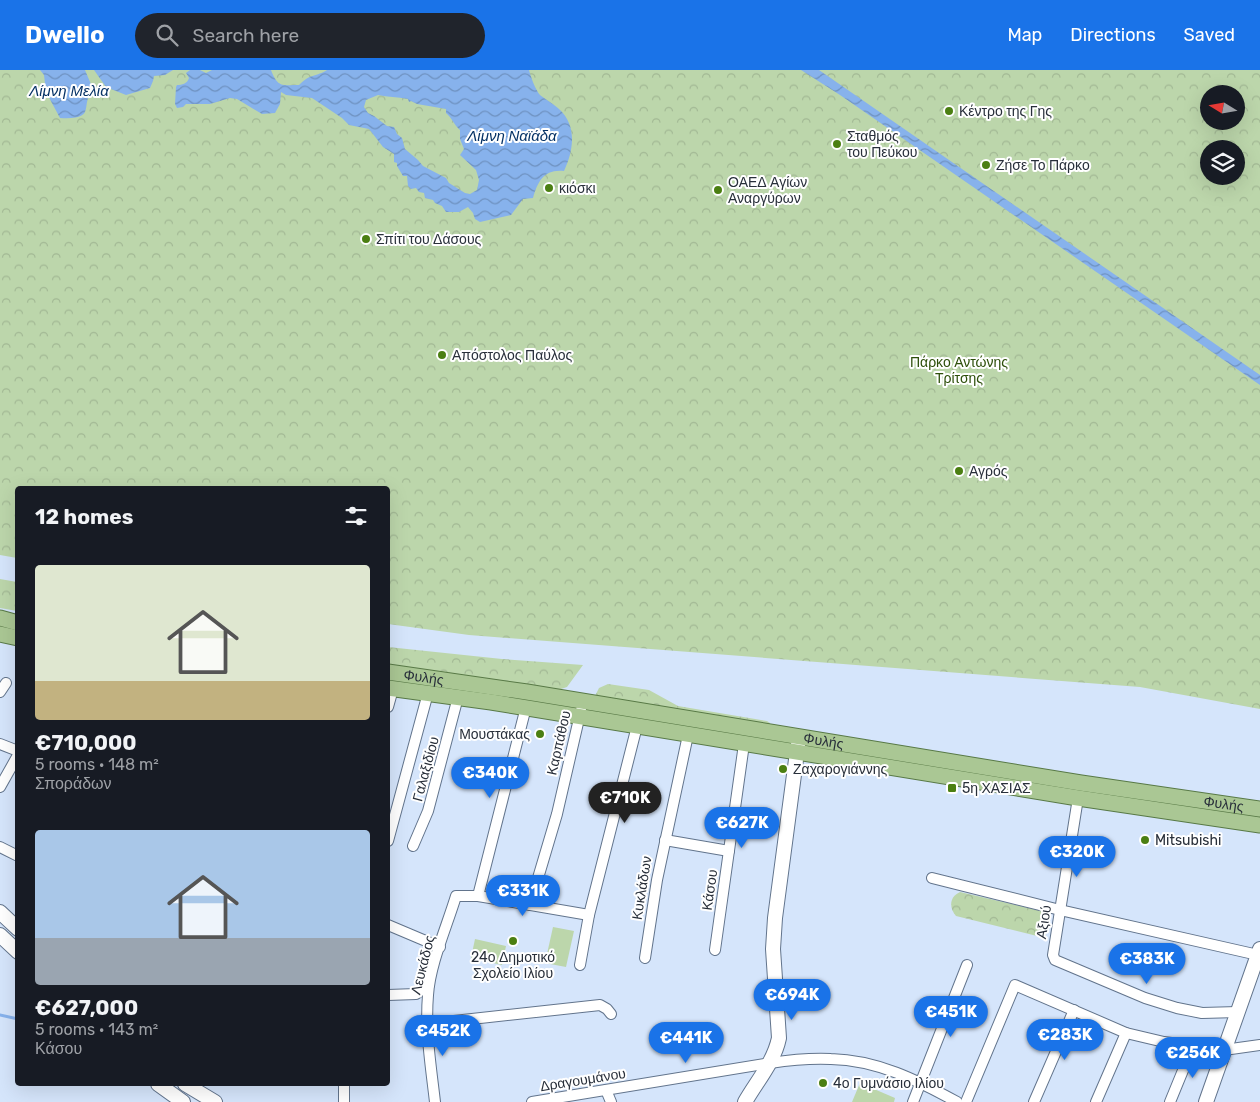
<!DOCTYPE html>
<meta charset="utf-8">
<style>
body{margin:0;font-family:Rubik,sans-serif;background:#20242c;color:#f1f3f6;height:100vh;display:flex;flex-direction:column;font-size:19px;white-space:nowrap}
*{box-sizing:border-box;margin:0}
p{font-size:16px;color:#9ea1a6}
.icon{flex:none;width:28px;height:28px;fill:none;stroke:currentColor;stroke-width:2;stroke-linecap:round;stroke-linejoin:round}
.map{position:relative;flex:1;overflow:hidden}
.panel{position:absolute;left:15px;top:416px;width:375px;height:600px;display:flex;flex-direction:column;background:#171b24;border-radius:5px;box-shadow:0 5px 20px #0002}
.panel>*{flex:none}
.needle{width:32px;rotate:281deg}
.buttons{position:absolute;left:1200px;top:15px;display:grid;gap:10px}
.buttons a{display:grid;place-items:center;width:45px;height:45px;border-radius:50%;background:#171b24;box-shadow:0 5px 20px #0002;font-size:25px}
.price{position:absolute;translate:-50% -42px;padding:0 11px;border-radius:18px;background:#1a73e8;color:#fff;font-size:16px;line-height:32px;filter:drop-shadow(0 1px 2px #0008)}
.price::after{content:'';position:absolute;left:50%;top:30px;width:15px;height:11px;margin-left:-8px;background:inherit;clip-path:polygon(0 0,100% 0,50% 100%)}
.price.selected{background:#222;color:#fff}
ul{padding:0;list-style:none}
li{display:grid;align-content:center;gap:10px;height:265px;padding:0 20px}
li span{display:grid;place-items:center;height:155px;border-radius:5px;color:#555}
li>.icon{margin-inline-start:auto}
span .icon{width:90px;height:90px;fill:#fffc;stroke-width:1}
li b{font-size:21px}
h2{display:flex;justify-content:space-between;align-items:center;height:60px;padding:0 20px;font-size:21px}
header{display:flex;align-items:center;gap:30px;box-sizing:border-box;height:70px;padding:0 25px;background:#1a73e8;color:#fff}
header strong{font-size:24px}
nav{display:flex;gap:28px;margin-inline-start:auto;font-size:18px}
.search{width:350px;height:45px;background:#20242c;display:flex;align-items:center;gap:12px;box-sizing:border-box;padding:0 18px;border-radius:28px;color:#9ea1a6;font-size:19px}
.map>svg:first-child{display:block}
.grass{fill:#bcd6ab}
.park{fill:url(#park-crowns);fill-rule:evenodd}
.water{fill:url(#water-waves);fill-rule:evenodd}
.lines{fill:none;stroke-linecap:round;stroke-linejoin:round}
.stream{stroke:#87b2ec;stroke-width:3}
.street-casing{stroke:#62748c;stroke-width:12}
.secondary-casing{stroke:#62748c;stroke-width:16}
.primary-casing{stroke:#587946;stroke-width:17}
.street{stroke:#fff;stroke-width:10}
.secondary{stroke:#fff;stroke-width:14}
.primary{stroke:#aac794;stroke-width:15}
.poi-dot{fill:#4b7f12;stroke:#fff;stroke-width:2}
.labels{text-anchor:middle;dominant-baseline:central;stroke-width:4;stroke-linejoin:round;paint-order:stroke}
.poi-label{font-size:14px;fill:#282f3a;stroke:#fff;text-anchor:start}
.park-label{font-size:14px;fill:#2d4f0a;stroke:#fff}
.street-label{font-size:14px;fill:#282f3a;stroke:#fff}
.water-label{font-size:15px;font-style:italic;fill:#073366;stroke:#fff}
</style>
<header>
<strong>Dwello</strong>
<div class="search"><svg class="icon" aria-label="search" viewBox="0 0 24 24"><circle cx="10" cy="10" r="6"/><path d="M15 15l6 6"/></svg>Search here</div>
<nav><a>Map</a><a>Directions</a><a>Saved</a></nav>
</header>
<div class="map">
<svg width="1260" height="1032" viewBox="0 0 1260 1032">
<defs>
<pattern id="park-crowns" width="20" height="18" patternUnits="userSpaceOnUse" patternTransform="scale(1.25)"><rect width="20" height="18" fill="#bcd6ab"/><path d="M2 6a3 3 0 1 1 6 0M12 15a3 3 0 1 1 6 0" fill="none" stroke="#a2b894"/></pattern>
<pattern id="water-waves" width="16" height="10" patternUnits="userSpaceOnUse" patternTransform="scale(1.25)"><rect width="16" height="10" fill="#87b2ec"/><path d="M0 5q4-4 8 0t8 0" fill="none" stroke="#6e91c0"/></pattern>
</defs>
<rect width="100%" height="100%" fill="#d5e5fb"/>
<g class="grass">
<path d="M 553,857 L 574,861 L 566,897 L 545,893 Z"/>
<path d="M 475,869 L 506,876 L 502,895 L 471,888 Z"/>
<path d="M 860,1013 L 895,1028 L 894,1032 L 852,1032 Z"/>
</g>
<g class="park">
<path d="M 0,0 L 1260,0 L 1260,639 L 1140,617 L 469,565 L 388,554 L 388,419 L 18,419 L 17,488 L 0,485 ZM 1209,24 L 1236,24 L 1236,51 L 1209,51 ZM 1209,79 L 1236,79 L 1236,106 L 1209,106 Z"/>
<path d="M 0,509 L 17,512 L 17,541 L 0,538 Z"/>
<path d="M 388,577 L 502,589 L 583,595 L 567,617 L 555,621 L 477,607 L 388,594 Z"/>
<path d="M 608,614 L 649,620 L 678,636 L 767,651 L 770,653 L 770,656 L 595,626 L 599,618 Z"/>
<path d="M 960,822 L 1050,843 L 1045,868 L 956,846 C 949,838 949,827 960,822 Z"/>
</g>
<g class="water">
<path d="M 40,0 L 85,0 L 93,19 C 79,36 98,50 60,48 L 46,22 L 44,5 Z"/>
<path d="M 94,0 L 173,0 L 165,5 L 154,6 L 153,11 L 150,18 L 126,25 L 106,17 Z"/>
<path d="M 190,0 L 200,0 L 206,3 L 212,0 L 271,0 C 278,18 282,15 299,15 C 311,3 316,7 327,0 L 529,0 C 530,5 536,21 540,25 C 546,30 554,34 559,39 C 578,56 573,82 564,101 C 544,99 538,111 533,128 L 523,129 L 511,145 L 480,152 L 475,149 L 473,143 L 468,137 L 459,142 L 446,142 L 442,136 L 435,133 L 433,130 L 425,128 L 424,123 L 419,122 L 416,118 L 411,119 L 408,116 L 407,106 L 403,106 L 397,96 L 397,93 L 394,92 L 394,84 L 383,77 L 369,59 L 349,55 L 342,48 L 312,28 L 286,25 L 281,22 L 280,34 L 275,43 L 262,44 L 237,29 L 230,28 L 210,34 L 186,34 L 183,37 L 177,38 L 175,34 L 176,17 L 177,15 C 182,15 187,14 189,8 L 186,3 ZM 378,25 C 388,27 397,27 408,29 L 409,32 L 411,31 L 417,34 L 446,39 L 446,43 C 452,48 454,55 460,60 L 460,69 L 464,79 L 460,85 L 476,100 L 479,110 L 477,120 L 470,124 L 465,123 L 449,113 L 446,108 L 423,96 L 418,90 L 405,79 L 402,68 L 397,64 L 394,57 L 387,56 L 374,46 L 368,43 L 364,37 L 366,30 Z"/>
<path d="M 801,0 L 819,0 L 1260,305 L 1260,315 L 840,25 Z"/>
</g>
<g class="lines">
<path class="stream" d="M 0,945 L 18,949"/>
<g class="street-casing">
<g id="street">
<path d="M 0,622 L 6,613"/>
<path d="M 388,637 L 393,619"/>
<path d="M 0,674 L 18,681"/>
<path d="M 0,717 L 18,685"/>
<path d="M 1078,728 L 1053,885 L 1055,890 L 1145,928 L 1177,938 L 1202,943 L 1238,942"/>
<path d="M 665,770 L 729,781"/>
<path d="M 388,771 L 428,623"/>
<path d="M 413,776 L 428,741 L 458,627"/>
<path d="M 0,777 L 18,786"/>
<path d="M 932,808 L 1060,840 L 1258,885"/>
<path d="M 478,826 L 526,637"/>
<path d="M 530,835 L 557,744 L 581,640"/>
<path d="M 388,855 L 440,877"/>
<path d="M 715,880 L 744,674"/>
<path d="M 645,888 L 657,810 L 688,665"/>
<path d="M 580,895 L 589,845 L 637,656"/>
<path d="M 388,925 L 416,924 L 429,915"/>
<path d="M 426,954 L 600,935 L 607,939 L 611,944"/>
<path d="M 344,1014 L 344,1032"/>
<path d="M 606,1020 L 611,1032"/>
<path d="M 435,1032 C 431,997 425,961 428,925 C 430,894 447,856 456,826 L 478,826 L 589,845"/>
<path d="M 532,1032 L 770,993 C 790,990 810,988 831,989 C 877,990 917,1010 957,1032"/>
<path d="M 913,1032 L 967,895"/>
<path d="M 966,1032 L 1015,915 L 1126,963 L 1164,972 L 1224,980 L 1260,975"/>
<path d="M 1034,1032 L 1074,940"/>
<path d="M 1096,1032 L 1126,963"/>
<path d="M 1170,1032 L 1193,976"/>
</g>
</g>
<g class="secondary-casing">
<g id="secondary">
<path d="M 0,842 L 18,859"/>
<path d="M 0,865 L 18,882"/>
<path d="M 158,1014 L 183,1032"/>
<path d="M 185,1014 L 215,1032"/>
<path d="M 745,1032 C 757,1011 774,992 779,968 L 773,879 L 775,848 L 799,667"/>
<path d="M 1206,1032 L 1260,879"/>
</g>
</g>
<g class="primary-casing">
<g id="primary">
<path d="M 0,548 L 18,553"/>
<path d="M 0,564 L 18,568"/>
<path id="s1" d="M 388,602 L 527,622 L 1081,713 L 1260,739"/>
<path d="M 388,618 L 491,632 L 1078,728 L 1260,755"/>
</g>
</g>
<use href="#street" class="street"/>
<use href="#secondary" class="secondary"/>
<use href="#primary" class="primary"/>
</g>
<g class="poi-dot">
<circle cx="949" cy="41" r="5"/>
<circle cx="837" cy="74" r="5"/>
<circle cx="986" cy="95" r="5"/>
<circle cx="549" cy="118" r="5"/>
<circle cx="718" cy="120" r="5"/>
<circle cx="366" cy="169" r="5"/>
<circle cx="442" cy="285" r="5"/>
<circle cx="959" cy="401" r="5"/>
<circle cx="540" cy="664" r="5"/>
<circle cx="783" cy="699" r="5"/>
<rect x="947" y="713" width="10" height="10" rx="2.5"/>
<circle cx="1145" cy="770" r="5"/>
<circle cx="513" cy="871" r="5"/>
<circle cx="823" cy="1013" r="5"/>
</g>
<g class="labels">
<g class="poi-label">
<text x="959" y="41">Κέντρο της Γης</text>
<text x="847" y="66">Σταθμός<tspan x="847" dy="16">του Πεύκου</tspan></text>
<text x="996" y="95">Ζήσε Το Πάρκο</text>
<text x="728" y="112">ΟΑΕΔ Αγίων<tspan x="728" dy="16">Αναργύρων</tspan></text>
<text x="559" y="118">κιόσκι</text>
<text x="376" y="169">Σπίτι του Δάσους</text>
<text x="452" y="285">Απόστολος Παύλος</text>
<text x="969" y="401">Αγρός</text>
<text x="530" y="664" text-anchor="end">Μουστάκας</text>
<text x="793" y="699">Ζαχαρογιάννης</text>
<text x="962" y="718">5η ΧΑΣΙΑΣ</text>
<text x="1155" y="770">Mitsubishi</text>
<text x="513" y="887" text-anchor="middle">24ο Δημοτικό<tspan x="513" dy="16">Σχολείο Ιλίου</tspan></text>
<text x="833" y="1013">4ο Γυμνάσιο Ιλίου</text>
</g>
<g class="park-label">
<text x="959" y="292">Πάρκο Αντώνης<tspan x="959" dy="16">Τρίτσης</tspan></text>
</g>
<g class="street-label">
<text stroke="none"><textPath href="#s1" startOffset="36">Φυλής</textPath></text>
<text stroke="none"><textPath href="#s1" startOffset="441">Φυλής</textPath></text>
<text transform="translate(559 673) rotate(-77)">Καρπάθου</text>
<text transform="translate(426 699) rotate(-75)">Γαλαξιδίου</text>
<text stroke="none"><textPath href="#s1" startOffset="846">Φυλής</textPath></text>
<text transform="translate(642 818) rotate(-81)">Κυκλάδων</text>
<text transform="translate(710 820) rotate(-82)">Κάσου</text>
<text transform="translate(1044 852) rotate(-81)">Αξιού</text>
<text transform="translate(423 895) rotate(-76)">Λευκάδος</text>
<text transform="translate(583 1010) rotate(-9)">Δραγουμάνου</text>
</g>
<g class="water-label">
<text x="69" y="21">Λίμνη Μελία</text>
<text x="512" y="66">Λίμνη Ναϊάδα</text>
</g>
</g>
</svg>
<div class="buttons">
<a><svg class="needle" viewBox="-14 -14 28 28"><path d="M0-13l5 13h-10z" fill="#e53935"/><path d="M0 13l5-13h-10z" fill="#9ea1a6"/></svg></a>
<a><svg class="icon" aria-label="layers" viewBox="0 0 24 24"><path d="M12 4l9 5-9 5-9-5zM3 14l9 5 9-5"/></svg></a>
</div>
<b class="price" style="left:490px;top:729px">€340K</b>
<b class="price selected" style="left:625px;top:754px">€710K</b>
<b class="price" style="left:742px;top:779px">€627K</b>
<b class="price" style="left:1077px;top:808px">€320K</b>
<b class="price" style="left:523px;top:847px">€331K</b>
<b class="price" style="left:1147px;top:915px">€383K</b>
<b class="price" style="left:792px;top:951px">€694K</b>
<b class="price" style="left:951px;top:968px">€451K</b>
<b class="price" style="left:443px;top:987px">€452K</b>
<b class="price" style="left:1065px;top:991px">€283K</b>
<b class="price" style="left:686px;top:994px">€441K</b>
<b class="price" style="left:1193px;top:1009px">€256K</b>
<section class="panel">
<h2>12 homes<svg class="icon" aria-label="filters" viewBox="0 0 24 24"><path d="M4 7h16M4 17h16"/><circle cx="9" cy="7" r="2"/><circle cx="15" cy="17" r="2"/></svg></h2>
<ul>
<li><span style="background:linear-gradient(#dfe7d0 75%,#c2b280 0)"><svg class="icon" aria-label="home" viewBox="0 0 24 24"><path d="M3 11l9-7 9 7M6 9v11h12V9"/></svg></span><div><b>€710,000</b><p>5 rooms · 148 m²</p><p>Σποράδων</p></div></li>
<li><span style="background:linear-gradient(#a9c7e8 70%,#9aa5b1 0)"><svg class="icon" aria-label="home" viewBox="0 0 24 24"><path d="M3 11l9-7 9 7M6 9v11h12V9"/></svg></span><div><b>€627,000</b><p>5 rooms · 143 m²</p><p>Κάσου</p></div></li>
</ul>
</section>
</div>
